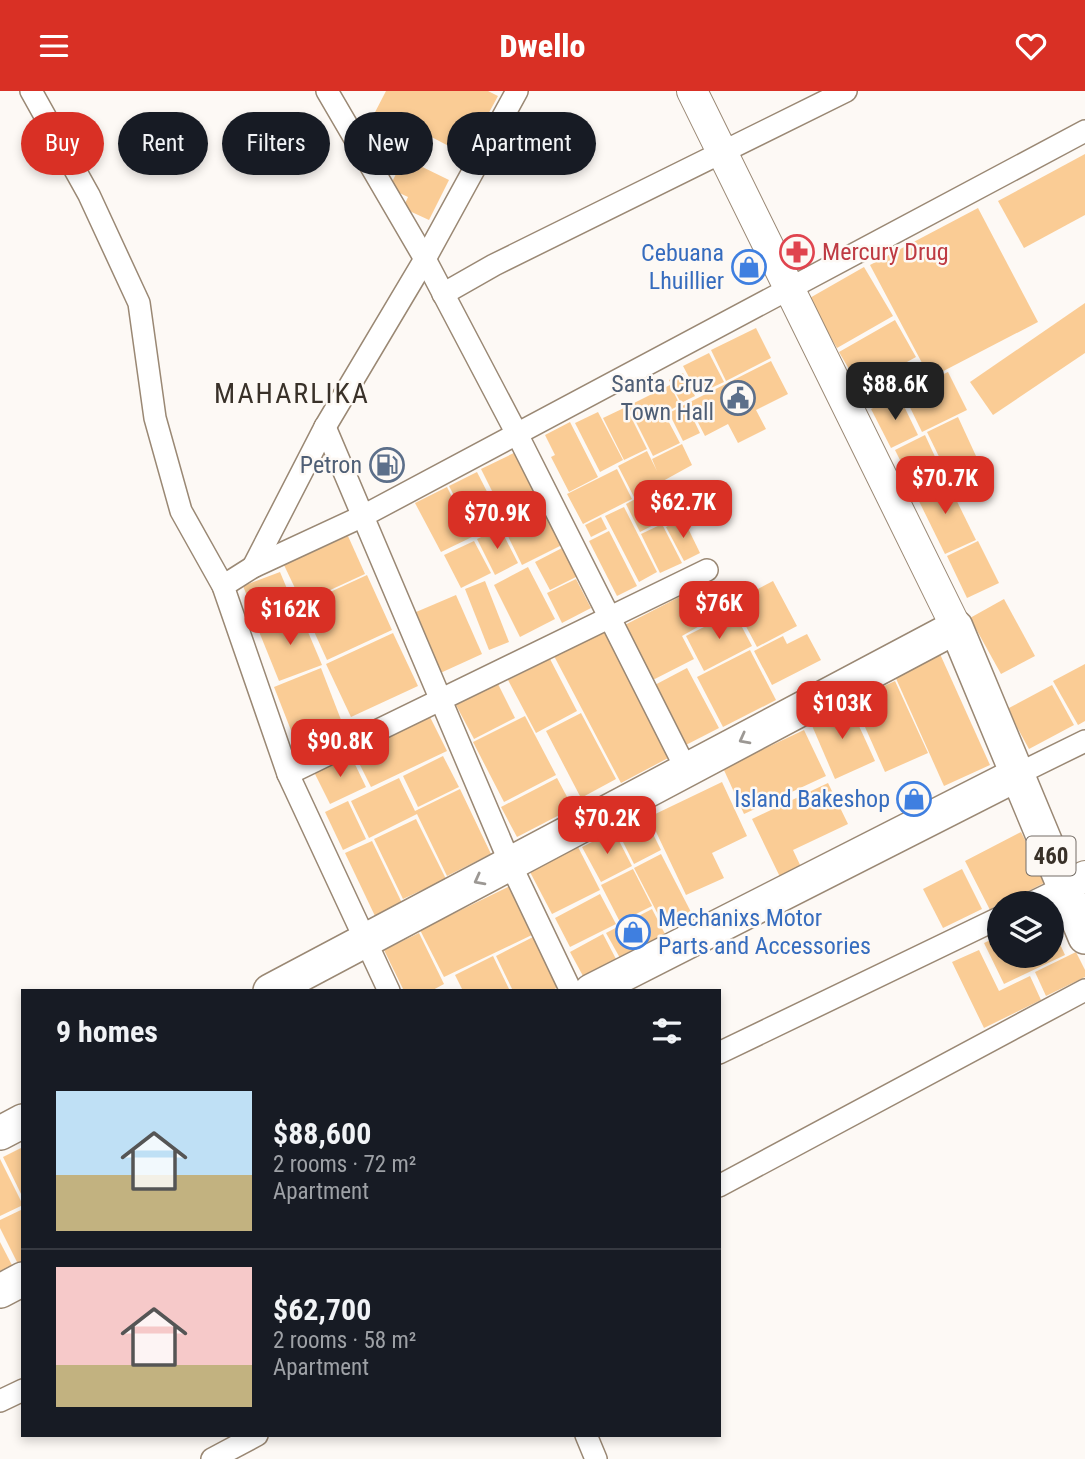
<!DOCTYPE html>
<meta charset="utf-8">
<style>
body{margin:0;font-family:"Roboto Condensed",sans-serif;background:#20242c;color:#f1f3f6;height:100vh;display:flex;flex-direction:column;font-size:26px;white-space:nowrap}
*{box-sizing:border-box;margin:0}
p{font-size:23px;color:#9ea1a6}
.icon{flex:none;width:38px;height:38px;fill:none;stroke:currentColor;stroke-width:2;stroke-linecap:round;stroke-linejoin:round}
.map{position:relative;flex:1;overflow:hidden}
.sheet{position:absolute;left:21px;top:898px;width:700px;height:448px;display:flex;flex-direction:column;background:#171b24;border-radius:0px;box-shadow:0 4px 10px #0003}
.sheet>*{flex:none}
.banner{position:absolute;left:21px;top:21px;width:700px;height:63px;display:flex;gap:14px}
.tools{position:absolute;left:987px;top:800px;display:grid;gap:14px}
.tools a{display:grid;place-items:center;width:77px;height:77px;border-radius:50%;background:#171b24;box-shadow:0 4px 10px #0003;font-size:35px}
.price{position:absolute;translate:-50% -60px;padding:0 16px;border-radius:14px;background:#d93025;color:#fff;font-size:23px;line-height:46px;filter:drop-shadow(0 2px 4px #0008)}
.price::after{content:'';position:absolute;left:50%;top:42px;width:21px;height:16px;margin-left:-10px;background:inherit;clip-path:polygon(0 0,100% 0,50% 100%)}
.price.on{background:#222;color:#fff}
ul{padding:0;list-style:none}
li{display:flex;align-items:center;gap:21px;height:175px;padding:0 35px}
li+li{border-top:2px solid #363941}
li span{display:grid;place-items:center;flex:none;width:196px;height:140px;border-radius:0px;color:#555}
li>.icon{margin-inline-start:auto}
span .icon{width:84px;height:84px;fill:#fffc;stroke-width:1}
li b{font-size:30px}
h2{display:flex;justify-content:space-between;align-items:center;height:84px;padding:0 35px;font-size:30px}
.pill{padding:0 24px;border-radius:32px;background:#171b24;box-shadow:0 4px 10px #0003;font-size:24px;line-height:63px}
.pill.on{background:#d93025;color:#fff}
header{display:flex;justify-content:space-between;align-items:center;height:91px;padding:0 35px;background:#d93025;color:#fff;font-size:32px;font-weight:800}
.map>svg:first-child{display:block}
.building{fill:#facc95}
.lines{fill:none;stroke-linecap:round;stroke-linejoin:round}
.street-casing{stroke:#9a8874;stroke-width:24}
.secondary-casing{stroke:#9a8874;stroke-width:32}
.primary-casing{stroke:#9a8874;stroke-width:36}
.street{stroke:#fff;stroke-width:21}
.secondary{stroke:#fff;stroke-width:30}
.primary{stroke:#fff;stroke-width:33}
.oneway{stroke:#9c9894}
.labels{text-anchor:middle;dominant-baseline:central;stroke-width:5;stroke-linejoin:round;paint-order:stroke}
.shield{fill:#fdf9f5;stroke:#746d66;stroke-width:2}
.shield-label{font-size:23px;font-weight:bold;fill:#393129}
.health-label{font-size:24px;fill:#be3a42;stroke:#fdf9f5;text-anchor:start}
.shop-label{font-size:24px;fill:#366cbe;stroke:#fdf9f5;text-anchor:end}
.service-label{font-size:24px;fill:#4e5e75;stroke:#fdf9f5;text-anchor:end}
.quarter-label{font-size:28px;letter-spacing:2px;fill:#393129;stroke:#fdf9f5}
</style>
<header><svg class="icon" aria-label="menu" viewBox="0 0 24 24"><path d="M4 6h16M4 12h16M4 18h16"/></svg>Dwello<svg class="icon" aria-label="heart" viewBox="0 0 24 24"><path d="M12 20l-8-8c-3-5 5-10 8-4 3-6 11-1 8 4z"/></svg></header>
<div class="map">
<svg width="1085" height="1368" viewBox="0 0 1085 1368">
<rect width="100%" height="100%" fill="#fdf9f5"/>
<g class="building">
<path d="M 386,0 L 488,0 L 498,5 L 466,64 L 418,39 L 412,50 L 371,29 Z"/>
<path d="M 1085,63 L 1085,124 L 1024,157 L 998,110 Z"/>
<path d="M 404,67 L 449,89 L 429,129 L 403,117 L 408,106 L 389,97 Z"/>
<path d="M 978,117 L 1038,231 L 930,287 L 870,174 Z"/>
<path d="M 864,176 L 893,225 L 837,257 L 808,208 Z"/>
<path d="M 1085,212 L 1085,262 L 993,324 L 970,291 Z"/>
<path d="M 895,229 L 916,266 L 860,297 L 839,261 Z"/>
<path d="M 756,237 L 771,267 L 726,290 L 711,259 Z"/>
<path d="M 709,262 L 724,291 L 698,303 L 683,275 Z"/>
<path d="M 771,270 L 788,303 L 756,319 L 766,338 L 738,352 L 728,333 L 705,345 L 688,312 Z"/>
<path d="M 948,281 L 967,319 L 922,341 L 903,302 Z"/>
<path d="M 683,282 L 695,305 L 681,312 L 669,289 Z"/>
<path d="M 670,294 L 680,314 L 664,322 L 680,352 L 653,365 L 628,315 Z"/>
<path d="M 899,305 L 918,344 L 891,357 L 871,318 Z"/>
<path d="M 686,313 L 700,342 L 683,350 L 669,322 Z"/>
<path d="M 626,316 L 647,358 L 624,369 L 603,327 Z"/>
<path d="M 598,321 L 623,369 L 600,381 L 575,332 Z"/>
<path d="M 958,326 L 976,365 L 946,380 L 927,341 Z"/>
<path d="M 570,331 L 598,386 L 569,401 L 551,366 L 555,364 L 545,344 Z"/>
<path d="M 925,344 L 943,383 L 914,397 L 895,359 Z"/>
<path d="M 682,353 L 692,374 L 634,406 L 618,375 L 647,360 L 657,380 L 652,368 Z"/>
<path d="M 518,360 L 543,410 L 506,428 L 481,378 Z"/>
<path d="M 617,378 L 632,408 L 583,433 L 567,403 Z"/>
<path d="M 477,381 L 503,432 L 475,446 L 449,395 Z"/>
<path d="M 945,386 L 976,449 L 945,463 L 914,400 Z"/>
<path d="M 447,396 L 472,446 L 441,461 L 415,412 Z"/>
<path d="M 656,397 L 671,425 L 640,441 L 626,413 Z"/>
<path d="M 544,414 L 564,453 L 522,474 L 503,435 Z"/>
<path d="M 624,416 L 657,481 L 639,491 L 605,425 Z"/>
<path d="M 601,426 L 607,438 L 591,446 L 585,434 Z"/>
<path d="M 683,427 L 700,462 L 684,470 L 666,436 Z"/>
<path d="M 662,433 L 682,472 L 660,482 L 641,443 Z"/>
<path d="M 500,437 L 518,472 L 495,484 L 477,448 Z"/>
<path d="M 609,440 L 637,495 L 617,505 L 589,450 Z"/>
<path d="M 348,445 L 365,483 L 302,512 L 284,474 Z"/>
<path d="M 474,450 L 491,482 L 461,497 L 444,464 Z"/>
<path d="M 978,450 L 999,492 L 967,507 L 947,465 Z"/>
<path d="M 564,456 L 578,485 L 550,499 L 535,471 Z"/>
<path d="M 528,476 L 555,528 L 520,546 L 494,494 Z"/>
<path d="M 280,481 L 296,519 L 259,534 L 243,495 Z"/>
<path d="M 367,484 L 392,539 L 327,569 L 302,514 Z"/>
<path d="M 576,488 L 591,517 L 562,532 L 547,502 Z"/>
<path d="M 485,490 L 509,551 L 489,559 L 465,498 Z"/>
<path d="M 773,490 L 797,535 L 757,556 L 733,511 Z"/>
<path d="M 687,502 L 703,533 L 682,545 L 694,568 L 645,593 L 617,538 Z"/>
<path d="M 456,504 L 482,563 L 436,584 L 409,524 Z"/>
<path d="M 1004,508 L 1035,565 L 1001,583 L 970,527 Z"/>
<path d="M 734,521 L 752,555 L 704,580 L 686,545 Z"/>
<path d="M 300,522 L 322,574 L 279,590 L 258,538 Z"/>
<path d="M 604,539 L 670,666 L 621,692 L 554,565 Z"/>
<path d="M 393,542 L 418,595 L 351,626 L 326,573 Z"/>
<path d="M 807,543 L 821,569 L 772,594 L 754,560 L 783,545 L 787,553 Z"/>
<path d="M 750,559 L 776,609 L 723,636 L 697,586 Z"/>
<path d="M 940,563 L 990,674 L 944,695 L 894,583 Z"/>
<path d="M 550,568 L 577,620 L 536,642 L 508,589 Z"/>
<path d="M 1085,573 L 1085,630 L 1078,634 L 1053,590 Z"/>
<path d="M 321,577 L 343,634 L 296,652 L 274,596 Z"/>
<path d="M 687,577 L 719,637 L 682,656 L 651,596 Z"/>
<path d="M 895,590 L 928,662 L 885,681 L 853,609 Z"/>
<path d="M 498,593 L 515,627 L 474,648 L 456,614 Z"/>
<path d="M 1052,594 L 1074,634 L 1029,658 L 1007,618 Z"/>
<path d="M 849,613 L 875,670 L 835,688 L 810,630 Z"/>
<path d="M 581,622 L 616,688 L 581,707 L 546,640 Z"/>
<path d="M 429,624 L 447,660 L 371,696 L 353,660 Z"/>
<path d="M 525,625 L 556,684 L 504,711 L 473,651 Z"/>
<path d="M 804,639 L 826,685 L 744,723 L 723,677 Z"/>
<path d="M 350,663 L 366,696 L 330,713 L 314,681 Z"/>
<path d="M 443,665 L 459,696 L 418,716 L 403,685 Z"/>
<path d="M 399,687 L 415,720 L 460,698 L 491,763 L 447,785 L 417,723 L 369,747 L 351,710 Z"/>
<path d="M 557,687 L 573,717 L 517,746 L 501,716 Z"/>
<path d="M 722,691 L 747,745 L 712,762 L 724,787 L 686,804 L 649,726 Z"/>
<path d="M 828,692 L 848,733 L 793,759 L 802,778 L 781,788 L 752,728 Z"/>
<path d="M 348,710 L 366,748 L 343,759 L 325,721 Z"/>
<path d="M 644,725 L 661,759 L 634,773 L 617,739 Z"/>
<path d="M 416,728 L 446,788 L 403,808 L 374,748 Z"/>
<path d="M 614,740 L 632,775 L 601,791 L 582,756 Z"/>
<path d="M 1021,741 L 1046,791 L 1005,812 L 999,812 L 990,819 L 965,770 Z"/>
<path d="M 372,750 L 402,812 L 375,825 L 345,762 Z"/>
<path d="M 578,756 L 600,799 L 552,823 L 530,781 Z"/>
<path d="M 661,763 L 692,823 L 665,837 L 634,777 Z"/>
<path d="M 633,778 L 652,815 L 620,831 L 601,794 Z"/>
<path d="M 962,778 L 982,818 L 943,837 L 923,798 Z"/>
<path d="M 510,795 L 534,843 L 444,886 L 420,839 Z"/>
<path d="M 600,803 L 616,833 L 570,856 L 555,827 Z"/>
<path d="M 652,818 L 665,843 L 620,867 L 606,842 Z"/>
<path d="M 1052,836 L 1065,864 L 1004,893 L 984,852 L 999,845 L 999,864 L 1052,864 Z"/>
<path d="M 419,842 L 444,893 L 431,900 L 404,900 L 384,859 Z"/>
<path d="M 603,843 L 616,868 L 583,885 L 570,861 Z"/>
<path d="M 533,846 L 558,896 L 551,900 L 513,900 L 496,865 Z"/>
<path d="M 979,859 L 999,900 L 1030,885 L 1041,909 L 984,937 L 952,871 Z"/>
<path d="M 1076,861 L 1085,879 L 1085,886 L 1046,905 L 1035,881 Z"/>
<path d="M 493,865 L 510,900 L 463,900 L 455,884 Z"/>
<path d="M 23,1056 L 23,1107 L 3,1066 Z"/>
<path d="M 0,1068 L 23,1114 L 0,1125 Z"/>
<path d="M 23,1118 L 23,1171 L 18,1173 L 0,1137 L 0,1129 Z"/>
<path d="M 0,1151 L 14,1178 L 0,1185 Z"/>
</g>
<g class="lines">
<g class="street-casing">
<g id="street">
<path d="M 31,0 L 89,104 L 139,212 L 155,327 L 181,420 L 223,495 L 288,683 L 389,900"/>
<path d="M 327,0 L 425,168 L 517,343 L 686,678"/>
<path d="M 443,203 L 494,174 L 846,0"/>
<path d="M 325,336 L 510,772 L 571,900"/>
<path d="M 253,476 L 325,336 L 425,168 L 517,0"/>
<path d="M 223,495 L 253,476 L 363,425 L 1085,40"/>
<path d="M 288,683 L 707,479"/>
<path d="M 1018,683 L 1085,650"/>
<path d="M 1031,812 L 1064,796"/>
<path d="M 719,962 L 999,827"/>
<path d="M 719,1095 L 1085,899"/>
<path d="M 0,1310 L 23,1299"/>
<path d="M 586,1344 L 596,1368"/>
<path d="M 212,1368 L 257,1344"/>
</g>
</g>
<g class="secondary-casing">
<g id="secondary">
<path d="M 692,0 L 956,536"/>
<path d="M 1064,796 L 1085,785"/>
</g>
</g>
<g class="primary-casing">
<g id="primary">
<path d="M 270,900 L 956,536 L 1085,846"/>
<path d="M 591,900 L 1018,683"/>
<path d="M 0,1042 L 23,1030"/>
<path d="M 0,1200 L 23,1188"/>
</g>
</g>
<use href="#street" class="street"/>
<use href="#secondary" class="secondary"/>
<use href="#primary" class="primary"/>
</g>
<defs><path id="oneway-chevron" d="M-2-3.5L2.5 0L-2 3.5" fill="none" stroke-width="1.6" stroke-linecap="round" stroke-linejoin="round" transform="scale(1.75)"/></defs>
<g class="oneway">
<use href="#oneway-chevron" transform="translate(744 648) rotate(152)"/>
<use href="#oneway-chevron" transform="translate(479 789) rotate(152)"/>
</g>
<defs>
<g id="pharmacy-ring" transform="scale(1.75)"><circle r="9.5" fill="#fdf9f5" stroke="#e0444e" stroke-width="1.5"/><path d="M-2-6h4v4h4v4h-4v4h-4v-4h-4v-4h4Z" fill="#e0444e"/></g>
<g id="shop-ring" transform="scale(1.75)"><circle r="9.5" fill="#fdf9f5" stroke="#3f7fe0" stroke-width="1.5"/><path d="M-5-2.5h2.3a2.7 3.5 0 0 1 5.4 0H5L5.5 6h-11ZM-1.5-2.5h3a1.5 2.3 0 0 0-3 0Z" fill="#3f7fe0"/></g>
<g id="civic-ring" transform="scale(1.75)"><circle r="9.5" fill="#fdf9f5" stroke="#5c6f8a" stroke-width="1.5"/><path d="M-.6-6.5H3V-4.5H.6V-3L4-1V1h2V6H-6V1h2V-1L-.6-3ZM-1.2 2.5V6h2.4V2.5Z" fill="#5c6f8a"/></g>
<g id="fuel-ring" transform="scale(1.75)"><circle r="9.5" fill="#fdf9f5" stroke="#5c6f8a" stroke-width="1.5"/><path d="M-5.5-6h7V0h2V4h1.3V-2.5L3-4.5l.8-.8L6-3V5H2.5V1h-1V6h-7ZM-4.2-4.7v3.2H.2V-4.7Z" fill="#5c6f8a"/></g>
</defs>
<g fill-rule="evenodd">
<use href="#pharmacy-ring" x="797" y="161"/>
<use href="#shop-ring" x="749" y="176"/>
<use href="#civic-ring" x="738" y="307"/>
<use href="#fuel-ring" x="387" y="374"/>
<use href="#shop-ring" x="914" y="708"/>
<use href="#shop-ring" x="633" y="841"/>
</g>
<g class="labels">
<rect class="shield" x="1026.5" y="745.5" width="49" height="39" rx="5"/>
<g class="shield-label">
<text x="1051" y="765">460</text>
</g>
<g class="health-label">
<text x="822" y="161">Mercury Drug</text>
</g>
<g class="shop-label">
<text x="724" y="162">Cebuana<tspan x="724" dy="28">Lhuillier</tspan></text>
<text x="890" y="708">Island Bakeshop</text>
<text x="658" y="827" text-anchor="start">Mechanixs Motor<tspan x="658" dy="28">Parts and Accessories</tspan></text>
</g>
<g class="service-label">
<text x="714" y="293">Santa Cruz<tspan x="714" dy="28">Town Hall</tspan></text>
<text x="362" y="374">Petron</text>
</g>
<g class="quarter-label">
<text x="292" y="302">MAHARLIKA</text>
</g>
</g>
</svg>
<div class="tools">
<a><svg class="icon" aria-label="layers" viewBox="0 0 24 24"><path d="M12 4l9 5-9 5-9-5zM3 14l9 5 9-5"/></svg></a>
</div>
<b class="price on" style="left:895px;top:331px">$88.6K</b>
<b class="price" style="left:945px;top:425px">$70.7K</b>
<b class="price" style="left:683px;top:449px">$62.7K</b>
<b class="price" style="left:497px;top:460px">$70.9K</b>
<b class="price" style="left:719px;top:550px">$76K</b>
<b class="price" style="left:290px;top:556px">$162K</b>
<b class="price" style="left:842px;top:650px">$103K</b>
<b class="price" style="left:340px;top:688px">$90.8K</b>
<b class="price" style="left:607px;top:765px">$70.2K</b>
<div class="banner">
<a class="pill on">Buy</a>
<a class="pill">Rent</a>
<a class="pill">Filters</a>
<a class="pill">New</a>
<a class="pill">Apartment</a>
</div>
<section class="sheet">
<h2>9 homes<svg class="icon" aria-label="filters" viewBox="0 0 24 24"><path d="M4 7h16M4 17h16"/><circle cx="9" cy="7" r="2"/><circle cx="15" cy="17" r="2"/></svg></h2>
<ul>
<li><span style="background:linear-gradient(#bfe0f5 60%,#c2b280 0)"><svg class="icon" aria-label="home" viewBox="0 0 24 24"><path d="M3 11l9-7 9 7M6 9v11h12V9"/></svg></span><div><b>$88,600</b><p>2 rooms · 72 m²</p><p>Apartment</p></div></li>
<li><span style="background:linear-gradient(#f6c9c9 70%,#c2b280 0)"><svg class="icon" aria-label="home" viewBox="0 0 24 24"><path d="M3 11l9-7 9 7M6 9v11h12V9"/></svg></span><div><b>$62,700</b><p>2 rooms · 58 m²</p><p>Apartment</p></div></li>
</ul>
</section>
</div>
